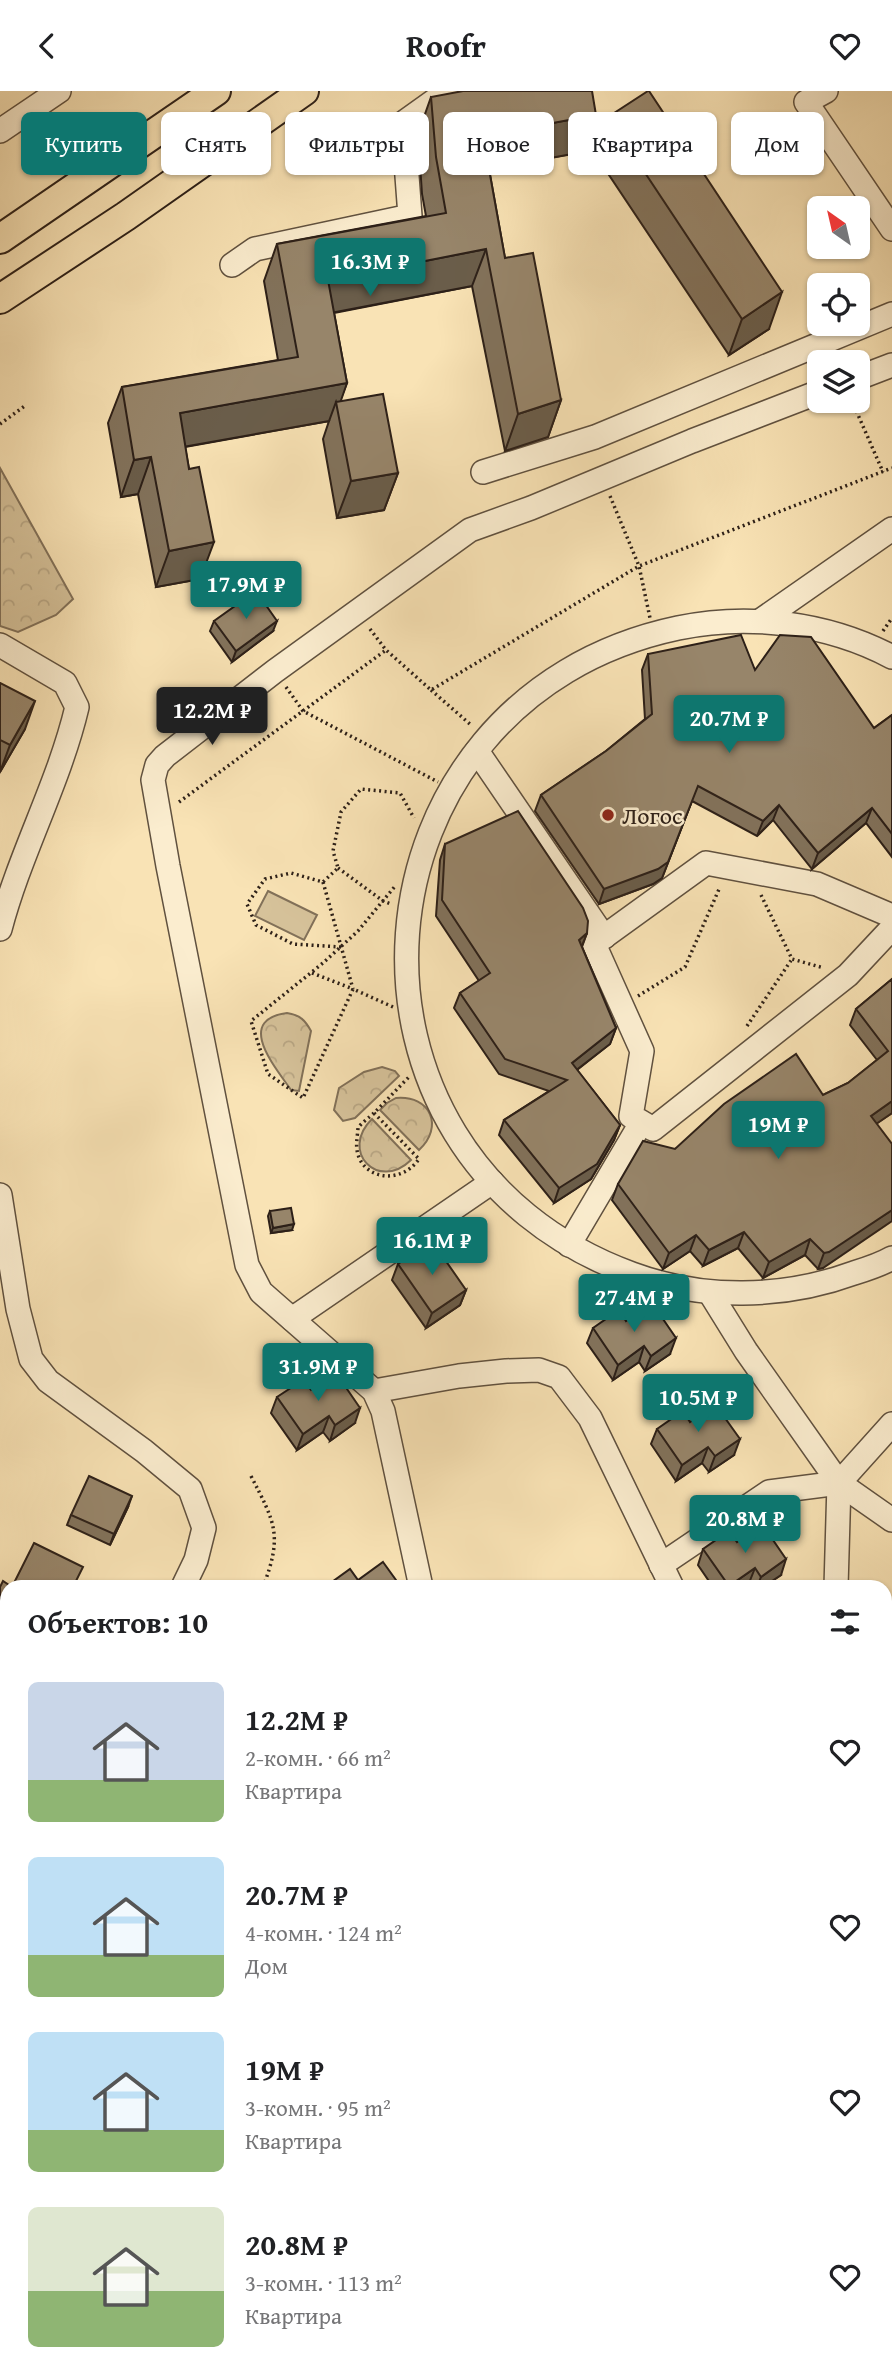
<!DOCTYPE html>
<html lang="ru">
<meta charset="utf-8">
<style>
body{margin:0;font-family:"Gentium Book Plus",serif;background:#f6f6f6;color:#202124;height:100vh;display:flex;flex-direction:column;font-size:26px;white-space:nowrap}
*{box-sizing:border-box;margin:0}
p{font-size:23px;color:#757577}
.icon{flex:none;width:38px;height:38px;fill:none;stroke:currentColor;stroke-width:2;stroke-linecap:round;stroke-linejoin:round}
.map{position:relative;flex:1;overflow:hidden}
.sheet{position:absolute;left:0px;top:1489px;width:892px;height:800px;display:flex;flex-direction:column;background:#fff;border-radius:21px 21px 0 0;box-shadow:0 2px 5px #0004}
.sheet>*{flex:none}
.guide{position:absolute;left:21px;top:21px;width:850px;height:63px;display:flex;gap:14px}
.needle{width:46px;rotate:326deg}
.tools{position:absolute;left:807px;top:105px;display:grid;gap:14px}
.tools a{display:grid;place-items:center;width:63px;height:63px;border-radius:10px;background:#fff;box-shadow:0 2px 5px #0004;font-size:35px}
.price{position:absolute;translate:-50% -60px;padding:0 16px;border-radius:7px;background:#0f766e;color:#fff;font-size:23px;line-height:46px;filter:drop-shadow(0 2px 4px #0008)}
.price::after{content:'';position:absolute;left:50%;top:42px;width:21px;height:16px;margin-left:-10px;background:inherit;clip-path:polygon(0 0,100% 0,50% 100%)}
.price.selected{background:#222;color:#fff}
ul{padding:0;list-style:none}
li{display:flex;align-items:center;gap:21px;height:175px;padding:0 28px}
li span{display:grid;place-items:center;flex:none;width:196px;height:140px;border-radius:10px;color:#555}
li>.icon{margin-inline-start:auto}
span .icon{width:84px;height:84px;fill:#fffc;stroke-width:1}
li b{font-size:30px}
h2{display:flex;justify-content:space-between;align-items:center;height:84px;padding:0 28px;font-size:30px}
.tag{padding:0 24px;border-radius:10px;background:#fff;box-shadow:0 2px 5px #0004;font-size:24px;line-height:63px}
.tag.selected{background:#0f766e;color:#fff}
header{display:flex;justify-content:space-between;align-items:center;height:91px;padding:0 28px;background:#fff;font-size:32px;font-weight:600}
.map>svg:first-child{display:block}
.grass{fill:#d6c29a;stroke:#827159;stroke-width:2}
.forest{fill:url(#forest-crowns);stroke:#827159;stroke-width:2}
.lines{fill:none;stroke-linecap:round;stroke-linejoin:round}
.minor-casing{stroke:#60513f;stroke-width:26}
.major-casing{stroke:#2d2018;stroke-width:32}
.path{stroke:#2d2018;stroke-width:3.5;stroke-dasharray:2 3.5;stroke-linecap:butt}
.minor{stroke:#fbedcf;stroke-width:23}
.major{stroke:#f9e3b5;stroke-width:28}
.wall{fill:#82725b;stroke:#2d2018;stroke-width:2}
.shaded-wall{fill:#6a5d4a;stroke:#2d2018;stroke-width:2}
.building{fill:#97856a;stroke:#2d2018;stroke-width:2}
.poi-dot{fill:#8f2418;stroke:#fbedcf;stroke-width:2.5}
.labels{text-anchor:middle;dominant-baseline:central;stroke-width:5;stroke-linejoin:round;paint-order:stroke}
.poi-label{font-size:24px;fill:#2d2018;stroke:#fbedcf;text-anchor:start}
</style>
<header><svg class="icon" aria-label="back" viewBox="0 0 24 24"><path d="M15 5l-7 7 7 7"/></svg>Roofr<svg class="icon" aria-label="heart" viewBox="0 0 24 24"><path d="M12 20l-8-8c-3-5 5-10 8-4 3-6 11-1 8 4z"/></svg></header>
<div class="map">
<svg width="892" height="2288" viewBox="0 0 892 2288">
<defs>
<pattern id="forest-crowns" width="20" height="18" patternUnits="userSpaceOnUse" patternTransform="scale(1.75)"><rect width="20" height="18" fill="#d6c29a"/><path d="M2 6a3 3 0 1 1 6 0M12 15a3 3 0 1 1 6 0" fill="none" stroke="#b8a684"/></pattern>
</defs>
<rect width="100%" height="100%" fill="#f9e3b5"/>
<filter id="stains"><feTurbulence type="fractalNoise" baseFrequency=".00286" numOctaves="4"/><feColorMatrix values="0 0 0 0 .2 0 0 0 0 .09 0 0 0 0 .02 0 0 0 .5 -.17"/></filter>
<radialGradient id="worn" r=".72"><stop offset=".6" stop-color="#630" stop-opacity="0"/><stop offset="1" stop-color="#630" stop-opacity=".3"/></radialGradient>
<path class="grass" d="M 268,800 L 317,824 L 304,849 L 255,825 Z"/>
<g class="forest">
<path d="M 0,377 L 73,508 L 56,524 L 18,541 L 0,535 Z"/>
<path d="M 287,922 C 300,924 305,929 311,940 L 299,1000 L 291,999 C 276,977 234,929 287,922 Z"/>
<path d="M 382,976 L 395,980 L 399,985 L 355,1027 L 343,1030 L 334,1019 L 339,997 L 364,981 Z"/>
<path d="M 396,1007 C 431,1004 444,1036 419,1059 L 380,1019 L 387,1012 Z"/>
<path d="M 372,1028 L 411,1069 C 378,1101 339,1060 372,1028 Z"/>
</g>
<g class="lines">
<g class="minor-casing">
<g id="minor">
<path d="M 826,0 L 806,11 L 892,138"/>
<path d="M 0,40 L 59,0"/>
<path d="M 232,174 L 255,158 L 410,125 L 403,32 L 448,0"/>
<path d="M 858,287 L 892,274"/>
<path d="M 483,381 L 595,346 L 892,223"/>
<path d="M 760,530 L 892,438"/>
<path d="M 0,554 L 65,592 L 77,616 C 59,692 20,762 0,838"/>
<path d="M 892,566 C 828,532 749,522 678,537 C 342,608 308,1065 632,1183 C 702,1209 783,1208 854,1182 C 867,1178 880,1174 892,1167"/>
<path d="M 477,660 L 604,846"/>
<path d="M 892,825 L 817,793 L 706,772 L 594,853 L 642,960 L 631,1025 L 653,1038 L 848,884 L 892,837"/>
<path d="M 0,1104 L 18,1218 L 31,1268 L 48,1290 L 144,1360 L 190,1398 L 204,1437 L 196,1469 L 183,1496"/>
<path d="M 569,1154 L 641,1032"/>
<path d="M 710,1202 L 746,1260 L 839,1392 L 892,1333"/>
<path d="M 292,1228 L 492,1091"/>
<path d="M 374,1300 L 459,1285 L 506,1280 L 539,1279 L 559,1286 L 590,1327 L 672,1496"/>
<path d="M 661,1474 L 769,1401 L 839,1392 L 892,1429"/>
<path d="M 421,1496 L 383,1320 L 374,1300 L 261,1201 L 247,1174 L 168,775 L 153,689 L 157,674 L 165,665 L 275,580 L 470,439 L 531,417 L 692,350 L 819,301"/>
<path d="M 836,1496 L 839,1392"/>
<path d="M 0,1688 L 7,1695"/>
<path d="M 886,1957 L 892,1950"/>
<path d="M 0,1996 L 7,1960"/>
<path d="M 0,2038 L 2,2055 L 7,2064"/>
<path d="M 886,2188 L 892,2177"/>
<path d="M 191,2282 L 197,2288"/>
<path d="M 90,2288 L 99,2282"/>
<path d="M 652,2288 L 652,2282"/>
<path d="M 824,2288 L 828,2282"/>
</g>
</g>
<g class="major-casing">
<g id="major">
<path d="M 0,148 L 216,0"/>
<path d="M 0,208 L 126,125 L 304,0"/>
</g>
</g>
<g class="path">
<path d="M 852,310 L 883,381"/>
<path d="M 0,333 L 26,314"/>
<path d="M 610,405 L 639,475 L 650,527"/>
<path d="M 370,538 L 386,559 L 431,599 L 639,475 L 892,377"/>
<path d="M 883,540 L 892,527"/>
<path d="M 286,596 L 303,620 L 438,691"/>
<path d="M 431,599 L 471,634"/>
<path d="M 179,711 L 386,559"/>
<path d="M 338,777 L 383,810 L 391,813"/>
<path d="M 323,791 L 353,898"/>
<path d="M 761,804 L 792,868 L 824,877"/>
<path d="M 341,856 L 293,853 L 256,834 L 247,813 L 265,788 L 291,782 L 323,791 L 338,777 L 333,760 L 341,721 L 361,698 L 400,702 L 414,727"/>
<path d="M 312,882 L 353,898"/>
<path d="M 638,905 L 685,876 L 720,796"/>
<path d="M 393,916 L 353,898 L 303,1007 L 268,983 L 251,930 L 323,872 L 358,840 L 396,794"/>
<path d="M 747,935 L 792,868"/>
<path d="M 374,1022 L 419,1068 C 398,1098 352,1086 357,1048 C 357,1047 358,1038 358,1037 C 361,1032 370,1026 374,1022 C 386,1010 397,998 409,986"/>
<path d="M 251,1385 C 275,1432 283,1444 263,1496"/>
<path d="M 886,2259 L 892,2250"/>
<path d="M 454,2288 L 455,2282"/>
<path d="M 865,2288 L 869,2282"/>
</g>
<use href="#minor" class="minor"/>
<use href="#major" class="major"/>
</g>
<g class="wall">
<path d="M 431,6 L 583,61 L 489,78 L 505,167 L 561,309 L 548,346 L 505,360 L 472,195 L 334,222 L 347,292 L 340,310 L 398,382 L 384,419 L 337,427 L 323,348 L 329,330 L 185,356 L 189,378 L 200,488 L 156,496 L 138,403 L 121,406 L 108,332 L 122,296 L 278,269 L 264,190 L 277,153 L 426,125 L 422,103 L 418,43 Z"/>
<path d="M 608,26 L 769,238 L 729,264 L 595,63 Z"/>
<path d="M 214,530 L 273,540 L 232,571 L 210,540 Z"/>
<path d="M 648,563 L 755,579 L 874,637 L 892,624 L 892,766 L 866,732 L 812,778 L 773,729 L 757,745 L 692,710 L 662,787 L 653,793 L 599,813 L 535,720 L 541,704 L 606,660 L 645,628 L 642,579 Z"/>
<path d="M 0,592 L 25,638 L 0,681 Z"/>
<path d="M 445,753 L 587,842 L 582,856 L 616,937 L 610,953 L 577,979 L 620,1034 L 614,1049 L 591,1088 L 554,1112 L 499,1044 L 504,1029 L 549,1000 L 499,983 L 454,917 L 460,902 L 479,890 L 436,825 L 440,769 Z"/>
<path d="M 892,888 L 892,1022 L 877,1032 L 823,1177 L 818,1178 L 805,1164 L 763,1187 L 738,1157 L 703,1175 L 690,1160 L 663,1178 L 612,1109 L 618,1093 L 675,1058 L 823,1004 L 848,992 L 877,969 L 850,934 L 856,918 Z"/>
<path d="M 270,1120 L 292,1139 L 271,1142 L 268,1125 Z"/>
<path d="M 398,1173 L 466,1199 L 460,1214 L 426,1237 L 392,1189 Z"/>
<path d="M 626,1230 L 670,1263 L 645,1280 L 639,1271 L 613,1289 L 587,1252 L 593,1237 Z"/>
<path d="M 311,1299 L 355,1332 L 330,1350 L 323,1341 L 297,1359 L 271,1322 L 277,1306 Z"/>
<path d="M 690,1331 L 734,1364 L 709,1381 L 702,1372 L 676,1390 L 651,1353 L 657,1338 Z"/>
<path d="M 128,1416 L 110,1454 L 67,1434 L 71,1424 Z"/>
<path d="M 737,1451 L 781,1484 L 763,1496 L 752,1496 L 749,1492 L 744,1496 L 713,1496 L 698,1474 L 703,1458 Z"/>
<path d="M 0,2164 L 7,2167 L 7,2240 L 0,2238 Z"/>
</g>
<g class="shaded-wall">
<path d="M 596,24 L 583,61 L 469,82 L 483,45 Z"/>
<path d="M 486,158 L 472,195 L 315,225 L 328,189 Z"/>
<path d="M 782,201 L 769,238 L 729,264 L 742,228 Z"/>
<path d="M 347,292 L 338,318 L 336,311 L 329,330 L 166,359 L 180,322 Z"/>
<path d="M 561,309 L 548,346 L 505,360 L 518,323 Z"/>
<path d="M 151,366 L 138,403 L 121,406 L 134,369 Z"/>
<path d="M 398,382 L 384,419 L 337,427 L 351,390 Z"/>
<path d="M 214,451 L 200,488 L 156,496 L 169,460 Z"/>
<path d="M 277,530 L 273,540 L 232,571 L 236,560 Z"/>
<path d="M 35,610 L 25,638 L 0,681 L 10,654 Z"/>
<path d="M 692,710 L 662,787 L 653,793 L 599,813 L 604,798 Z"/>
<path d="M 779,714 L 773,729 L 757,745 L 763,730 Z"/>
<path d="M 872,717 L 866,732 L 812,778 L 818,762 Z"/>
<path d="M 587,842 L 581,857 L 579,849 Z"/>
<path d="M 616,937 L 610,953 L 566,987 L 572,972 Z"/>
<path d="M 892,1010 L 892,1022 L 866,1040 L 871,1025 Z"/>
<path d="M 620,1034 L 614,1049 L 591,1088 L 554,1112 L 559,1097 Z"/>
<path d="M 892,1119 L 892,1130 L 823,1177 L 818,1178 L 824,1162 Z"/>
<path d="M 294,1133 L 292,1139 L 271,1142 L 273,1137 Z"/>
<path d="M 744,1141 L 738,1157 L 703,1175 L 709,1159 Z"/>
<path d="M 696,1144 L 690,1160 L 663,1178 L 669,1162 Z"/>
<path d="M 810,1148 L 805,1164 L 763,1187 L 769,1171 Z"/>
<path d="M 466,1199 L 460,1214 L 426,1237 L 432,1222 Z"/>
<path d="M 676,1247 L 670,1263 L 645,1280 L 651,1265 Z"/>
<path d="M 644,1255 L 639,1271 L 613,1289 L 618,1274 Z"/>
<path d="M 360,1317 L 355,1332 L 330,1350 L 335,1334 Z"/>
<path d="M 329,1325 L 323,1341 L 297,1359 L 303,1343 Z"/>
<path d="M 740,1348 L 734,1364 L 709,1381 L 715,1365 Z"/>
<path d="M 708,1356 L 702,1372 L 676,1390 L 682,1374 Z"/>
<path d="M 132,1405 L 128,1416 L 110,1454 L 114,1443 Z"/>
<path d="M 786,1468 L 781,1484 L 763,1496 L 757,1496 L 761,1486 Z"/>
<path d="M 755,1477 L 749,1492 L 744,1496 L 728,1496 L 729,1495 Z"/>
</g>
<g class="building">
<path d="M 463,0 L 592,0 L 596,24 L 483,45 L 505,167 L 533,162 L 561,309 L 518,323 L 486,158 L 328,189 L 347,292 L 180,322 L 189,378 L 199,376 L 214,451 L 169,460 L 151,366 L 134,369 L 122,296 L 298,266 L 277,153 L 446,122 L 436,66 L 431,6 Z"/>
<path d="M 648,0 L 649,0 L 782,201 L 742,228 L 608,26 Z"/>
<path d="M 383,303 L 398,382 L 351,390 L 336,311 Z"/>
<path d="M 256,500 L 277,530 L 236,560 L 214,530 Z"/>
<path d="M 741,544 L 755,579 L 780,544 L 811,546 L 874,637 L 892,624 L 892,743 L 872,717 L 818,762 L 779,714 L 763,730 L 698,695 L 668,771 L 658,778 L 604,798 L 541,704 L 606,660 L 652,623 L 648,563 Z"/>
<path d="M 0,592 L 35,610 L 10,654 L 0,649 Z"/>
<path d="M 518,720 L 583,817 L 588,830 L 587,842 L 579,849 L 616,937 L 572,972 L 620,1034 L 597,1073 L 559,1097 L 504,1029 L 567,989 L 505,968 L 460,902 L 490,882 L 442,809 L 445,753 Z"/>
<path d="M 892,888 L 892,1010 L 871,1025 L 892,1053 L 892,1119 L 829,1161 L 824,1162 L 810,1148 L 769,1171 L 744,1141 L 709,1159 L 696,1144 L 669,1162 L 618,1093 L 643,1050 L 675,1058 L 724,1013 L 796,963 L 823,1004 L 848,992 L 888,960 L 856,918 Z"/>
<path d="M 291,1117 L 294,1133 L 273,1137 L 270,1120 Z"/>
<path d="M 432,1150 L 466,1199 L 432,1222 L 398,1173 Z"/>
<path d="M 652,1212 L 676,1247 L 651,1265 L 644,1255 L 618,1274 L 593,1237 L 619,1219 L 626,1230 Z"/>
<path d="M 336,1282 L 360,1317 L 335,1334 L 329,1325 L 303,1343 L 277,1306 L 303,1289 L 311,1299 Z"/>
<path d="M 715,1313 L 740,1348 L 715,1365 L 708,1356 L 682,1374 L 657,1338 L 683,1320 L 690,1331 Z"/>
<path d="M 89,1385 L 132,1405 L 114,1443 L 71,1424 Z"/>
<path d="M 762,1433 L 786,1468 L 761,1486 L 755,1477 L 729,1495 L 703,1458 L 729,1440 L 737,1451 Z"/>
<path d="M 34,1452 L 83,1476 L 73,1496 L 7,1496 L 7,1577 L 0,1592 L 0,1496 L 3,1490 L 12,1496 Z"/>
<path d="M 383,1471 L 401,1496 L 325,1496 L 350,1478 L 358,1489 Z"/>
<path d="M 0,2164 L 7,2167 L 7,2228 L 0,2226 Z"/>
</g>
<circle class="poi-dot" cx="608" cy="724" r="7"/>
<g class="labels">
<g class="poi-label">
<text x="622" y="724">Логос</text>
</g>
</g>
<rect width="100%" height="100%" filter="url(#stains)"/>
<rect width="100%" height="100%" fill="url(#worn)"/>
</svg>
<div class="tools">
<a><svg class="needle" viewBox="-14 -14 28 28"><path d="M0-13l5 13h-10z" fill="#e53935"/><path d="M0 13l5-13h-10z" fill="#757577"/></svg></a>
<a><svg class="icon" aria-label="locate" viewBox="0 0 24 24"><circle cx="12" cy="12" r="6"/><path d="M12 2v4M12 18v4M2 12h4M18 12h4"/></svg></a>
<a><svg class="icon" aria-label="layers" viewBox="0 0 24 24"><path d="M12 4l9 5-9 5-9-5zM3 14l9 5 9-5"/></svg></a>
</div>
<b class="price" style="left:370px;top:207px">16.3M ₽</b>
<b class="price" style="left:246px;top:530px">17.9M ₽</b>
<b class="price selected" style="left:212px;top:656px">12.2M ₽</b>
<b class="price" style="left:729px;top:664px">20.7M ₽</b>
<b class="price" style="left:778px;top:1070px">19M ₽</b>
<b class="price" style="left:432px;top:1186px">16.1M ₽</b>
<b class="price" style="left:634px;top:1243px">27.4M ₽</b>
<b class="price" style="left:318px;top:1312px">31.9M ₽</b>
<b class="price" style="left:698px;top:1343px">10.5M ₽</b>
<b class="price" style="left:745px;top:1464px">20.8M ₽</b>
<div class="guide">
<a class="tag selected">Купить</a>
<a class="tag">Снять</a>
<a class="tag">Фильтры</a>
<a class="tag">Новое</a>
<a class="tag">Квартира</a>
<a class="tag">Дом</a>
</div>
<section class="sheet">
<h2>Объектов: 10<svg class="icon" aria-label="filters" viewBox="0 0 24 24"><path d="M4 7h16M4 17h16"/><circle cx="9" cy="7" r="2"/><circle cx="15" cy="17" r="2"/></svg></h2>
<ul>
<li><span style="background:linear-gradient(#c9d6e8 70%,#8fb573 0)"><svg class="icon" aria-label="home" viewBox="0 0 24 24"><path d="M3 11l9-7 9 7M6 9v11h12V9"/></svg></span><div><b>12.2M ₽</b><p>2-комн. · 66 m²</p><p>Квартира</p></div><svg class="icon" aria-label="heart" viewBox="0 0 24 24"><path d="M12 20l-8-8c-3-5 5-10 8-4 3-6 11-1 8 4z"/></svg></li>
<li><span style="background:linear-gradient(#bfe0f5 70%,#8fb573 0)"><svg class="icon" aria-label="home" viewBox="0 0 24 24"><path d="M3 11l9-7 9 7M6 9v11h12V9"/></svg></span><div><b>20.7M ₽</b><p>4-комн. · 124 m²</p><p>Дом</p></div><svg class="icon" aria-label="heart" viewBox="0 0 24 24"><path d="M12 20l-8-8c-3-5 5-10 8-4 3-6 11-1 8 4z"/></svg></li>
<li><span style="background:linear-gradient(#bfe0f5 70%,#8fb573 0)"><svg class="icon" aria-label="home" viewBox="0 0 24 24"><path d="M3 11l9-7 9 7M6 9v11h12V9"/></svg></span><div><b>19M ₽</b><p>3-комн. · 95 m²</p><p>Квартира</p></div><svg class="icon" aria-label="heart" viewBox="0 0 24 24"><path d="M12 20l-8-8c-3-5 5-10 8-4 3-6 11-1 8 4z"/></svg></li>
<li><span style="background:linear-gradient(#dfe7d0 60%,#8fb573 0)"><svg class="icon" aria-label="home" viewBox="0 0 24 24"><path d="M3 11l9-7 9 7M6 9v11h12V9"/></svg></span><div><b>20.8M ₽</b><p>3-комн. · 113 m²</p><p>Квартира</p></div><svg class="icon" aria-label="heart" viewBox="0 0 24 24"><path d="M12 20l-8-8c-3-5 5-10 8-4 3-6 11-1 8 4z"/></svg></li>
</ul>
</section>
</div>
